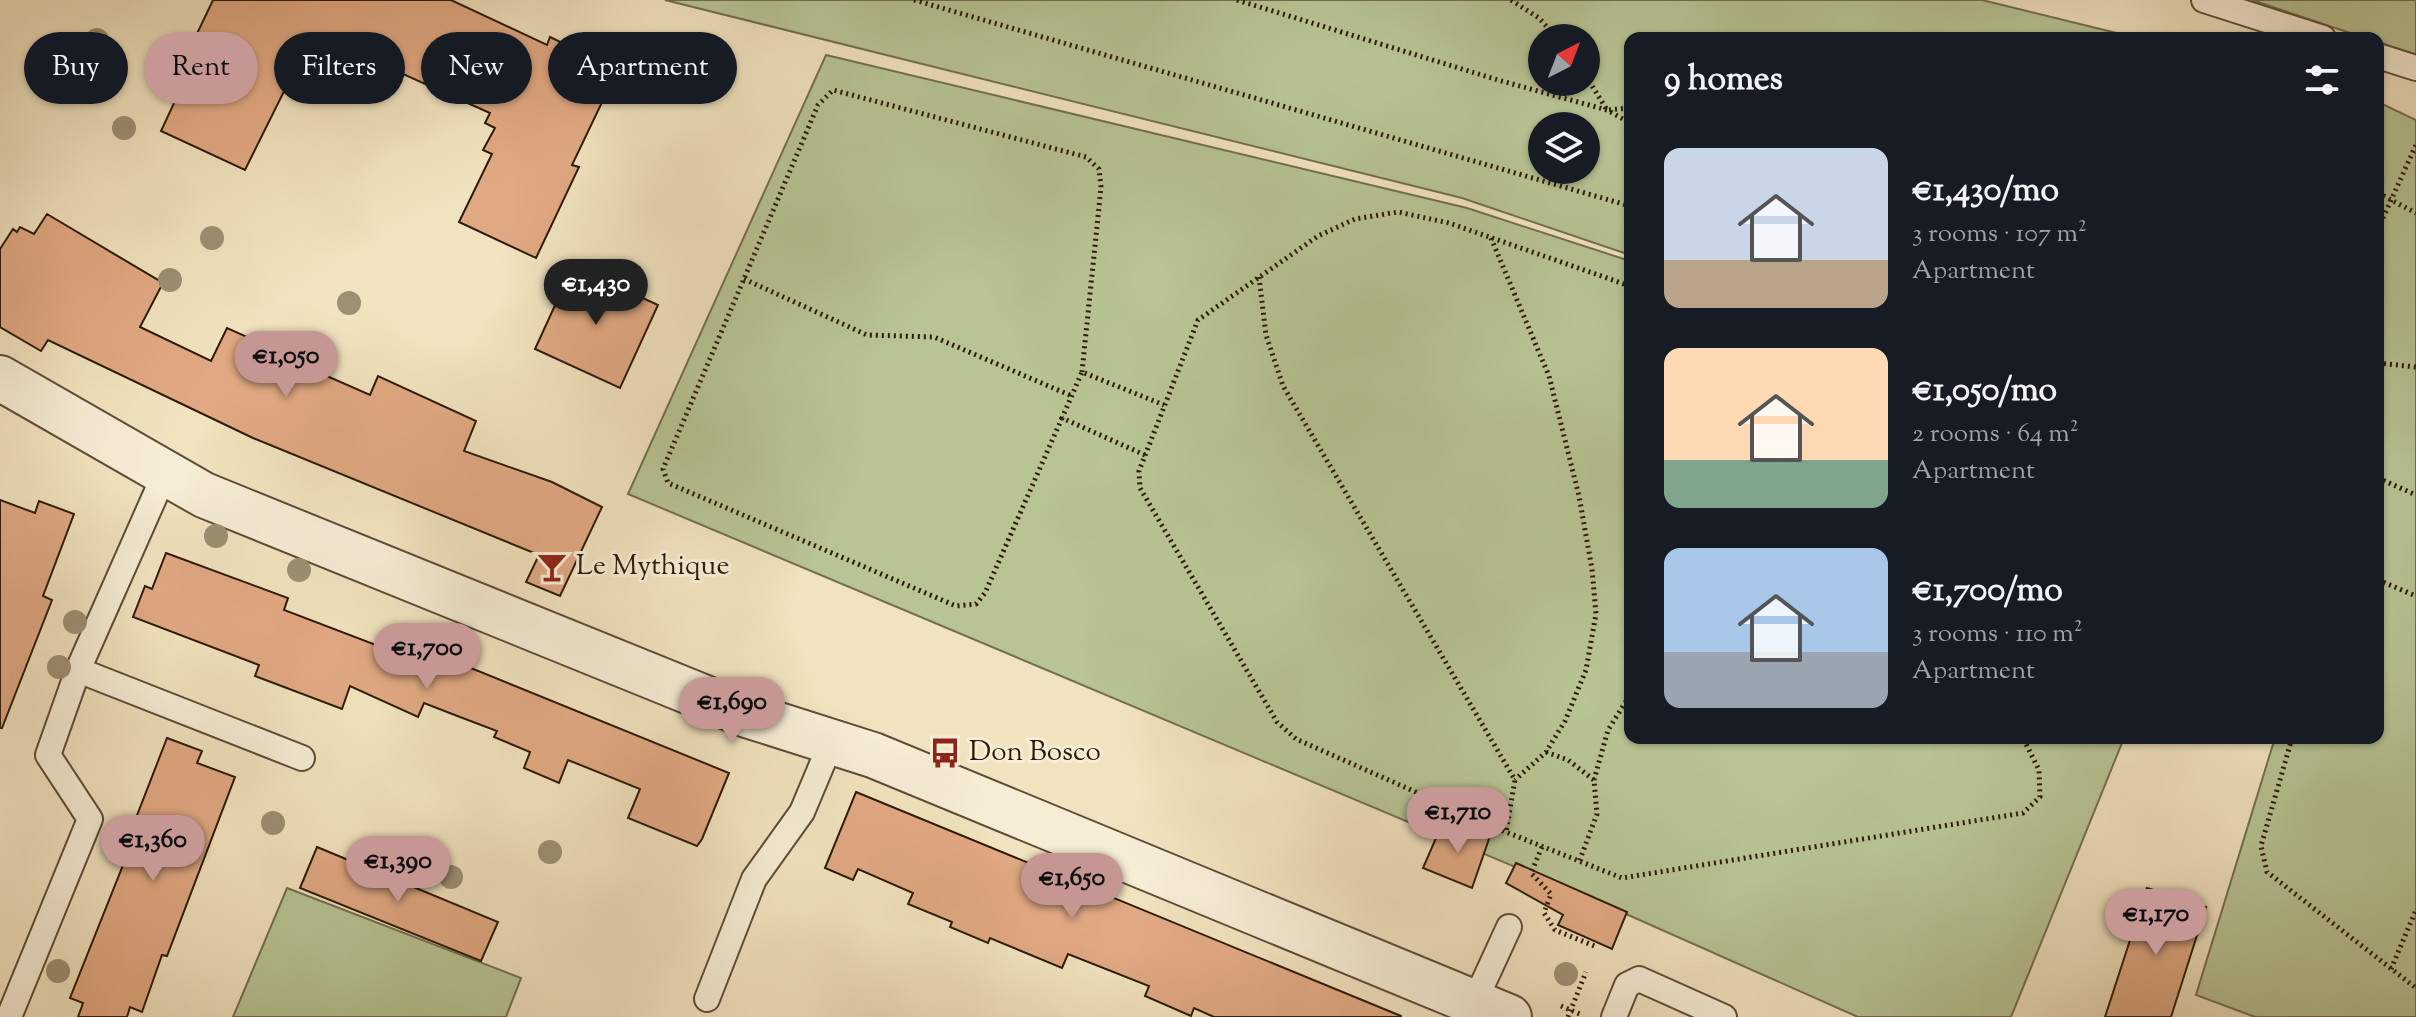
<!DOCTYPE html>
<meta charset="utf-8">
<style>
body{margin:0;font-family:"Sorts Mill Goudy",serif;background:#242831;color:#f1f3f6;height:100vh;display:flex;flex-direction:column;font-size:30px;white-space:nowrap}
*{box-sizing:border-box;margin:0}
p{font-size:26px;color:#9ea1a6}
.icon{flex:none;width:44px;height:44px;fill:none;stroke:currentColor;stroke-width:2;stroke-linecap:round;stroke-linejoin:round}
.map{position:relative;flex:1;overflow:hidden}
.drawer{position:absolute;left:1624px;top:32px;width:760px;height:712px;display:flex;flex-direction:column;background:#171b24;border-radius:16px;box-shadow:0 2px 6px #0004}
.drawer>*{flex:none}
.top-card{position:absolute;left:24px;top:32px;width:760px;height:72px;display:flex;gap:16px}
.needle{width:52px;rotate:42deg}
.tools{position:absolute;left:1528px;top:24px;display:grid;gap:16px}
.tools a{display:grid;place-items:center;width:72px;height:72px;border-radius:50%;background:#171b24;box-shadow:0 2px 6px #0004;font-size:40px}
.price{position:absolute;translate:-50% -68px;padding:0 18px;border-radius:28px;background:#c59692;color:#111;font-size:26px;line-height:52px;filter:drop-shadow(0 2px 4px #0008)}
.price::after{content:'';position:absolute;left:50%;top:48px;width:24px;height:18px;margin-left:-12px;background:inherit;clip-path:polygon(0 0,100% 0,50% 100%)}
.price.selected{background:#222;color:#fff}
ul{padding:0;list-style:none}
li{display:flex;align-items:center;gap:24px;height:200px;padding:0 40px}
li span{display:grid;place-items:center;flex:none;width:224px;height:160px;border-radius:16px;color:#555}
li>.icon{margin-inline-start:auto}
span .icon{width:96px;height:96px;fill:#fffc;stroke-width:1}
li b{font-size:34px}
h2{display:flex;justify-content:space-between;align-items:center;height:96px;padding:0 40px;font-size:34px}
.chip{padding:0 28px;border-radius:36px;background:#171b24;box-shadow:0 2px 6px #0004;font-size:28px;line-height:72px}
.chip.selected{background:#c59692;color:#111}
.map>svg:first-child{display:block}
.green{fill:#b8c494;stroke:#726f50;stroke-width:2;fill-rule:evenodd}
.building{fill:#e1a983;stroke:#2d1a0b;stroke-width:2}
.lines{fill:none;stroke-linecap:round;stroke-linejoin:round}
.service-casing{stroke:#5e4c38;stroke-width:28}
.tertiary-casing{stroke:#5e4c38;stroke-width:48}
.path{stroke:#2d1a0b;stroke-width:5;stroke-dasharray:2 4;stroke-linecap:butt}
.service{stroke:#f6edd5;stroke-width:24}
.tertiary{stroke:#f6edd5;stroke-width:44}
.tree{fill:#9c9073}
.labels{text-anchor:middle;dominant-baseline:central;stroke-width:6;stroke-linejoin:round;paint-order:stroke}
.poi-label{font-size:28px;fill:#2d1a0b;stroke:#f6edd5;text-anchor:start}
</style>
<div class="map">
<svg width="2416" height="1017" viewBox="0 0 2416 1017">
<rect width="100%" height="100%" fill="#f1e3bf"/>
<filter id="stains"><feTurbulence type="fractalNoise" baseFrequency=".0025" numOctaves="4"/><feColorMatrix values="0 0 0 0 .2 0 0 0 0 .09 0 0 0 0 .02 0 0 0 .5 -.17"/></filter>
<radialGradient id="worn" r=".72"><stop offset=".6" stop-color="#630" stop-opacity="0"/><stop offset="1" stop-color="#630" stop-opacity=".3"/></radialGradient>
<g class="green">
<path d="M 665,0 L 1982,0 L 2137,38 L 1630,38 L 1630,255 L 1462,198 ZM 1542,38 L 1586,38 L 1586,82 L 1542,82 ZM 1542,126 L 1586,126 L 1586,170 L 1542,170 Z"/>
<path d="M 2252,0 L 2416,0 L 2416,55 L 2378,42 L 2378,38 L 2365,38 Z"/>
<path d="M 826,55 L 1467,208 L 1630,261 L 1630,738 L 2124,738 L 2011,1017 L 1858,1017 L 1608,906 L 628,494 Z"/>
<path d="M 2378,102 L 2416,120 L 2416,1017 L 2255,1017 L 2196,995 L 2274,741 L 2267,738 L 2378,738 Z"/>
<path d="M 287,888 L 521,978 L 506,1017 L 233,1017 Z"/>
</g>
<g class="building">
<path d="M 213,0 L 451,0 L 547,45 L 550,37 L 610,66 L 598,93 L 605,96 L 572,165 L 579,167 L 536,258 L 459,222 L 492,154 L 483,150 L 495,128 L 485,123 L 490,113 L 372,60 L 368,70 L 308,43 L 245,170 L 161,131 L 201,45 L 193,42 Z"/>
<path d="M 47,214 L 163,283 L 140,327 L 211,361 L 227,328 L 276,350 L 318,337 L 304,366 L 370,395 L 378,376 L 476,421 L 464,451 L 552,482 L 602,507 L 560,596 L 526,582 L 539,555 L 253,438 L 48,340 L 41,351 L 0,327 L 0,249 L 13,229 L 17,232 L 20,227 L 34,234 Z"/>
<path d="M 573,266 L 658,305 L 620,388 L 535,349 Z"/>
<path d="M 0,500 L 35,513 L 39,501 L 74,514 L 43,596 L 52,600 L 2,728 L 0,728 Z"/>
<path d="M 166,553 L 288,598 L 284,610 L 402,655 L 407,642 L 729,773 L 702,839 L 697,846 L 628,818 L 640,789 L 568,760 L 559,783 L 524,768 L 530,752 L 494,737 L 497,731 L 460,717 L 424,703 L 418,717 L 350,686 L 342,709 L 255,676 L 259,665 L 133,617 L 145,586 L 152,589 Z"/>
<path d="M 167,738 L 202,751 L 197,763 L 235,777 L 167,956 L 162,955 L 142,1012 L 130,1007 L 127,1017 L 78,1017 L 83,1003 L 70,998 L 141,820 L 136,818 Z"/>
<path d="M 856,792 L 1401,1016 L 1401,1017 L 1214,1017 L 1194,1008 L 1191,1016 L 1145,996 L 1149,986 L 1068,954 L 1062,968 L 990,938 L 988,943 L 950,927 L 952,922 L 908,904 L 913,893 L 858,869 L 853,880 L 825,868 Z"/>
<path d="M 1460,823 L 1490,836 L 1472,888 L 1423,868 L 1439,831 L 1454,837 Z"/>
<path d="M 317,847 L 498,922 L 481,961 L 300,888 Z"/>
<path d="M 1516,863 L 1627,912 L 1612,949 L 1558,925 L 1563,915 L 1506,883 Z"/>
<path d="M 2147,888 L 2206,907 L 2171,1017 L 2105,1017 Z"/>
</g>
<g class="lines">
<g class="service-casing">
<g id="service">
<path d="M 2204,0 L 2323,38"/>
<path d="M 2378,56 L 2416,68"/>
<path d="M 78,670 L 302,758"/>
<path d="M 707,999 L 754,879 L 802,812 L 831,743"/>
<path d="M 1474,1003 L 1509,927"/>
<path d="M 9,1017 L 90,819 L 48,755 L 78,670 L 166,471"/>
<path d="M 1614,1017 L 1627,985 L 1639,979 L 1724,1017"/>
</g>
</g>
<g class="tertiary-casing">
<path id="tertiary" d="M 0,378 L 204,495 L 747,715 L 873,755 L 1509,1017"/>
</g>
<g class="path">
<path d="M 914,0 L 1630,206"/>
<path d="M 1237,0 L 1498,80 L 1607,110 L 1630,123"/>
<path d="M 1511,0 L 1539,18 L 1557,38"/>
<path d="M 1586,76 L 1607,110 L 1630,108"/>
<path d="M 2378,193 L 2416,213"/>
<path d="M 2378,229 L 2416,145"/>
<path d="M 1491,238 L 1549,376 L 1579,496 L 1592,569 L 1596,614 L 1586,670 L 1565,721 L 1546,752 L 1515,780"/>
<path d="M 1259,277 L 1266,335 L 1283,386 L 1515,780 L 1506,832"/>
<path d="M 744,279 L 867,335 L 934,337 L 1072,396"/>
<path d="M 1630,286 L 1449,223 L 1398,212 L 1355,219 L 1318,236 L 1198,320 L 1139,471 L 1140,488 L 1277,722 L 1296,739 L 1506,832 L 1622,878 L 2023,813 L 2040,797 L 2039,770 L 2023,738"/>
<path d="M 2378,363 L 2416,367"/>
<path d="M 1062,418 L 985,593 L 976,604 L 956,606 L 668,483 L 663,469 L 818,105 L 833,90 L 1086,157 L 1099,169 L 1101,187 L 1082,372"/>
<path d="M 1145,455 L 1062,418 L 1082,372 L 1164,405"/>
<path d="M 2378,478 L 2416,495"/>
<path d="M 2378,580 L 2416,596"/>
<path d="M 2292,738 L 2261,846 L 2267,872 L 2416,988"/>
<path d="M 1546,752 L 1568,760 L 1594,780 L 1597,814 L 1579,862"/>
<path d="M 1594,780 L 1608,730 L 1630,695"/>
<path d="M 1542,847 L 1531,873 L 1551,894 L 1544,913 L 1555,930 L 1597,947"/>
<path d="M 2391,969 L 2416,910"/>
<path d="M 1561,1006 L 1582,1015"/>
<path d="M 1568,1017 L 1586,972"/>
</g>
<use href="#service" class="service"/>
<use href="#tertiary" class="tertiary"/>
</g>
<g class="tree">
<circle cx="97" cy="40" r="12"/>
<circle cx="124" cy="128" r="12"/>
<circle cx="212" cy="238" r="12"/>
<circle cx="170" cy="280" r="12"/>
<circle cx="349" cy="303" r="12"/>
<circle cx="216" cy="536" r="12"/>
<circle cx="299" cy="570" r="12"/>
<circle cx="75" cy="622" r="12"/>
<circle cx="59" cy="667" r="12"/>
<circle cx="273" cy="823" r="12"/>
<circle cx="550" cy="852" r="12"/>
<circle cx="451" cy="877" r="12"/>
<circle cx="58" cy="971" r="12"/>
<circle cx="1566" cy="974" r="12"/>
</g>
<defs>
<g id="bar-bare" transform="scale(2.4)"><path d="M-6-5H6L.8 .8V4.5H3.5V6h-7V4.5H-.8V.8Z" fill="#8f2418" stroke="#f6edd5" stroke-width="2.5" paint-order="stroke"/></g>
<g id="bus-bare" transform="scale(2.4)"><path d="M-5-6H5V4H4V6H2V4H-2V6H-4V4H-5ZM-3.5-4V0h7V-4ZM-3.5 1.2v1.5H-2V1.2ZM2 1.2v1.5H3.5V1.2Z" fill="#8f2418" stroke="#f6edd5" stroke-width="2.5" paint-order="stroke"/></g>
</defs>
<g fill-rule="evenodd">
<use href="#bar-bare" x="552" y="567"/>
<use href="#bus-bare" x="945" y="753"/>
</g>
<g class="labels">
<g class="poi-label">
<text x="576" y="567">Le Mythique</text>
<text x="969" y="753">Don Bosco</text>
</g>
</g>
<rect width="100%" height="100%" filter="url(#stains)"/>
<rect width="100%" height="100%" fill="url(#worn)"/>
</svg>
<div class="tools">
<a><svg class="needle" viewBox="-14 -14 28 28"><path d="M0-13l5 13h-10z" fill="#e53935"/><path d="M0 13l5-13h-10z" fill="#9ea1a6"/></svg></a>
<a><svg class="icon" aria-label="layers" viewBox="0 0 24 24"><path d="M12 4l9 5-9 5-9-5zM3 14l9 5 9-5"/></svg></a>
</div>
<b class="price selected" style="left:596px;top:327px">€1,430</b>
<b class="price" style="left:286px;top:399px">€1,050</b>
<b class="price" style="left:427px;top:691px">€1,700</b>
<b class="price" style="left:732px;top:745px">€1,690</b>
<b class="price" style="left:1458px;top:855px">€1,710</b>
<b class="price" style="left:153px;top:883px">€1,360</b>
<b class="price" style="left:398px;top:904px">€1,390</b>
<b class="price" style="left:1072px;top:921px">€1,650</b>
<b class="price" style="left:2156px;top:957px">€1,170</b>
<div class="top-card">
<a class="chip">Buy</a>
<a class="chip selected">Rent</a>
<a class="chip">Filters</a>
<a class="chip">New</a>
<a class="chip">Apartment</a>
</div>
<section class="drawer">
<h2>9 homes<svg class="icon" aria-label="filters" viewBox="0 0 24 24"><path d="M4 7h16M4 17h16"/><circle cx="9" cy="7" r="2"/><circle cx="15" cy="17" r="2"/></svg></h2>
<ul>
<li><span style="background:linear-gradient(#c9d6e8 70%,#b9a48a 0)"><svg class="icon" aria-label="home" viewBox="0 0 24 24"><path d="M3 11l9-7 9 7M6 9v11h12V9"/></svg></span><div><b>€1,430/mo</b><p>3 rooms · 107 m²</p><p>Apartment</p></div></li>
<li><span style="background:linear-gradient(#ffd9b3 70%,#7fa58c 0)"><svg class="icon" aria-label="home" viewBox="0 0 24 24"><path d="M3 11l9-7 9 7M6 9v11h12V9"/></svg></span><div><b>€1,050/mo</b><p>2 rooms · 64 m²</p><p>Apartment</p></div></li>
<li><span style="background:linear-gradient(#a9c7e8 65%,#9aa5b1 0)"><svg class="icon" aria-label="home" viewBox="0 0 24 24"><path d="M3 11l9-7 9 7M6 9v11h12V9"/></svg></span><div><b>€1,700/mo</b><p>3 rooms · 110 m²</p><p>Apartment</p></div></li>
</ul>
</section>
</div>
